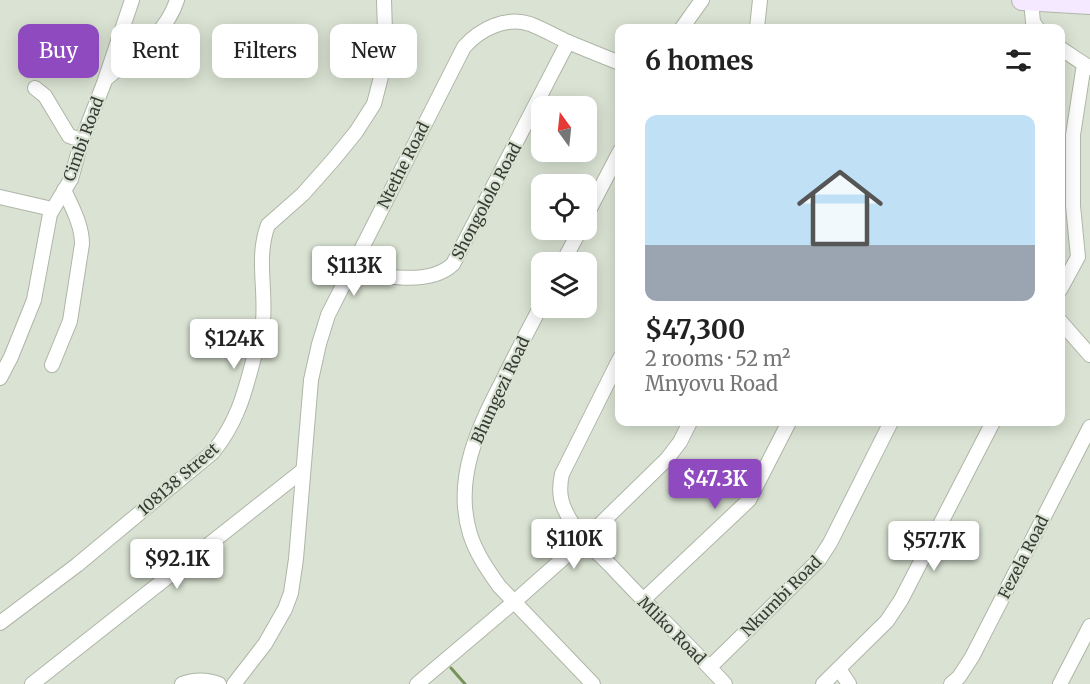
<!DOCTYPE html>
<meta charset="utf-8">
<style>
body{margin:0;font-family:Merriweather,serif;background:#f2f2f2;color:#222;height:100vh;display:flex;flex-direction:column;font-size:22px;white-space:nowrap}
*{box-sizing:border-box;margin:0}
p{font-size:20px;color:#767676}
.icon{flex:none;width:33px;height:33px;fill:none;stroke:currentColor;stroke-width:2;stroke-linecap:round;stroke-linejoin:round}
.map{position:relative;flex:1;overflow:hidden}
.side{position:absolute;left:615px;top:24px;width:450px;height:402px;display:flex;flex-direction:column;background:#fff;border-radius:12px;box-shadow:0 3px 15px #0003}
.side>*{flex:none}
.guide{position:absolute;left:18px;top:24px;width:507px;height:54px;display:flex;gap:12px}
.needle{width:39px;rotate:345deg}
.controls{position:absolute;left:531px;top:96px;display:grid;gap:12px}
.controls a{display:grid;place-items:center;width:66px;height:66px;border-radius:12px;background:#fff;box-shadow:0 3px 15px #0003;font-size:30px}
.price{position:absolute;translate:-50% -51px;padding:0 14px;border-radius:6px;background:#fff;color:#222;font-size:20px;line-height:39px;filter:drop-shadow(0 2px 3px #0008)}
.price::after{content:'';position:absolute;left:50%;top:36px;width:18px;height:14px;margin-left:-9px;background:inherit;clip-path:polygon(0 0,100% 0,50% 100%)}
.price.on{background:#8e4abe;color:#fff}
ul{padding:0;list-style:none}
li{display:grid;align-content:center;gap:12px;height:318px;padding:0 30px}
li+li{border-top:2px solid #e0e0e0}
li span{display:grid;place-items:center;height:186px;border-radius:12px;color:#555}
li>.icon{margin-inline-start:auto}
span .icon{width:108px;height:108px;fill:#fffc;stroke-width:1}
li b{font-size:26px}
h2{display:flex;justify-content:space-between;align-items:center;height:72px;padding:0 30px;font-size:26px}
.tag{padding:0 21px;border-radius:12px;background:#fff;box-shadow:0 3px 15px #0003;font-size:21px;line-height:54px}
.tag.on{background:#8e4abe;color:#fff}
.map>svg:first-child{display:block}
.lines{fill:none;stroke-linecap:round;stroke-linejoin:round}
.stream{stroke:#769259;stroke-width:3}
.street-casing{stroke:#aeb6a7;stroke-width:16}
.secondary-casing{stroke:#aeb6a7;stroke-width:22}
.street{stroke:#fff;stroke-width:14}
.secondary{stroke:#f4e9fe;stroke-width:20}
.labels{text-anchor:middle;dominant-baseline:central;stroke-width:4.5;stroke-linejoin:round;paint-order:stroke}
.street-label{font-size:16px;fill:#383b35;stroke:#dae3d3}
</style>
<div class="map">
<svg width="1090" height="684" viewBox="0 0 1090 684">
<rect width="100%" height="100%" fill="#dae3d3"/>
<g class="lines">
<path class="stream" d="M 451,668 L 465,684"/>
<g class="street-casing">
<g id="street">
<path d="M 1031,0 L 1033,22 L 1037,28"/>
<path d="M 682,28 L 702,0"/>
<path d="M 757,28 L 760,0"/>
<path d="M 1060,48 L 1090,68"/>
<path d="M 106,79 C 133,56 166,35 177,0"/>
<path d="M 35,88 L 45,96 L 69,136 L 82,140"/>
<path d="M 0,197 L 52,209"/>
<path d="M 586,216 L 620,151"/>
<path d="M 563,262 L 580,230"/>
<path d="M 350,269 C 380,276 429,287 453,264 L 568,42"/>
<path d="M 1060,290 L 1078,257 L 1073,206 L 1073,135 L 1084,64"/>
<path d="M 542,304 C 529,329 516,353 504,378 C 479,426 453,478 470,534 C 476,553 487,569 499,586 L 593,684"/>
<path d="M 1060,321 L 1090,355"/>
<path d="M 620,358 L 562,474 C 559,487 559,498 565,510 C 575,533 595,550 612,567 C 649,607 688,644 725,684"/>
<path d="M 52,365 L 70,321 L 82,244 C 82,225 72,207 64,190"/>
<path d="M 0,378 L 11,357 L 34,300 L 50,214 L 71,179 L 82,140 L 104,83 L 132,0"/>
<path d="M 643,600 L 749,500 L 789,422"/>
<path d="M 0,623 L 77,565 L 213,452 C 236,424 244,396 253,361 C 257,348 262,334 263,321 C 266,289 256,256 268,225 L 303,194 L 334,159 L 356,132 L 374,104 L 383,69 L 385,32 L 384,0"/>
<path d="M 710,667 L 819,560 L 830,543 L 891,422"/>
<path d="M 839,669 L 849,684"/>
<path d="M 32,684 L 302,471"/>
<path d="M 182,684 C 195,679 206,679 219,684"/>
<path d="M 234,684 L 265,644 L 285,609 L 291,593 L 296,559 L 311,380 L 319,344 L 328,315 L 464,47 C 480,29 506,16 530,24 C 543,29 555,36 568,42 C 585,49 602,56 620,63"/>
<path d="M 417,684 L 514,602 L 585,539 L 667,459 L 680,442 L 690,422"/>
<path d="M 823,684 L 887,621 L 901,600 L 993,422"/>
<path d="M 951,684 L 959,677 L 972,657 L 1090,427"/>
<path d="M 1060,684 L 1090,626"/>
</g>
</g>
<g class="secondary-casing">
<path id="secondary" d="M 1022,0 L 1090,4"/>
</g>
<use href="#street" class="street"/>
<use href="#secondary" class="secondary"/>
</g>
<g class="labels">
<g class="street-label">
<text transform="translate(83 139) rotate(-70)">Cimbi Road</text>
<text transform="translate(403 165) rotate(-63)">Ntethe Road</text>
<text transform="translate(486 201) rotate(-62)">Shongololo Road</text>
<text transform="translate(500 390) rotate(-65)">Bhungezi Road</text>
<text transform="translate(178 479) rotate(-41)">108138 Street</text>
<text transform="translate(1023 557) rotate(-63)">Fezela Road</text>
<text transform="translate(781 596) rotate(-45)">Nkumbi Road</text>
<text transform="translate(672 630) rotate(45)">Mliko Road</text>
</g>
</g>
</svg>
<div class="controls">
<a><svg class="needle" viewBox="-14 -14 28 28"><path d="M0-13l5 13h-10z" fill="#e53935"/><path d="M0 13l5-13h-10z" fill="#767676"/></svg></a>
<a><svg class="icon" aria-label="locate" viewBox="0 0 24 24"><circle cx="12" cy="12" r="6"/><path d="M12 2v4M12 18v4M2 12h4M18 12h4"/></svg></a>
<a><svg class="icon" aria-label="layers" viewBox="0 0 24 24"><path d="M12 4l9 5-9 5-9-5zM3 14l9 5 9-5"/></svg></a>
</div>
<b class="price" style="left:354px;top:297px">$113K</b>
<b class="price" style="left:234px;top:370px">$124K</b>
<b class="price on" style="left:715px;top:510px">$47.3K</b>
<b class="price" style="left:574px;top:570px">$110K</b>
<b class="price" style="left:934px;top:572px">$57.7K</b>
<b class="price" style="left:177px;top:590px">$92.1K</b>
<div class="guide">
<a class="tag on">Buy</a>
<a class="tag">Rent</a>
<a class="tag">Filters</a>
<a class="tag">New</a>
</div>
<section class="side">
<h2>6 homes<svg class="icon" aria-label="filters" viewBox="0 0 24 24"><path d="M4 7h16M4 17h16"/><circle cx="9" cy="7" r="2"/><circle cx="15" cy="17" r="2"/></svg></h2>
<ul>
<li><span style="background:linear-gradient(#bfe0f5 70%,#9aa5b1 0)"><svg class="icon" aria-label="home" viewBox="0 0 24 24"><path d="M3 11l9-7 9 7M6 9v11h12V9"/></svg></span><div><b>$47,300</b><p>2 rooms · 52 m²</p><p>Mnyovu Road</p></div></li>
</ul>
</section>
</div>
